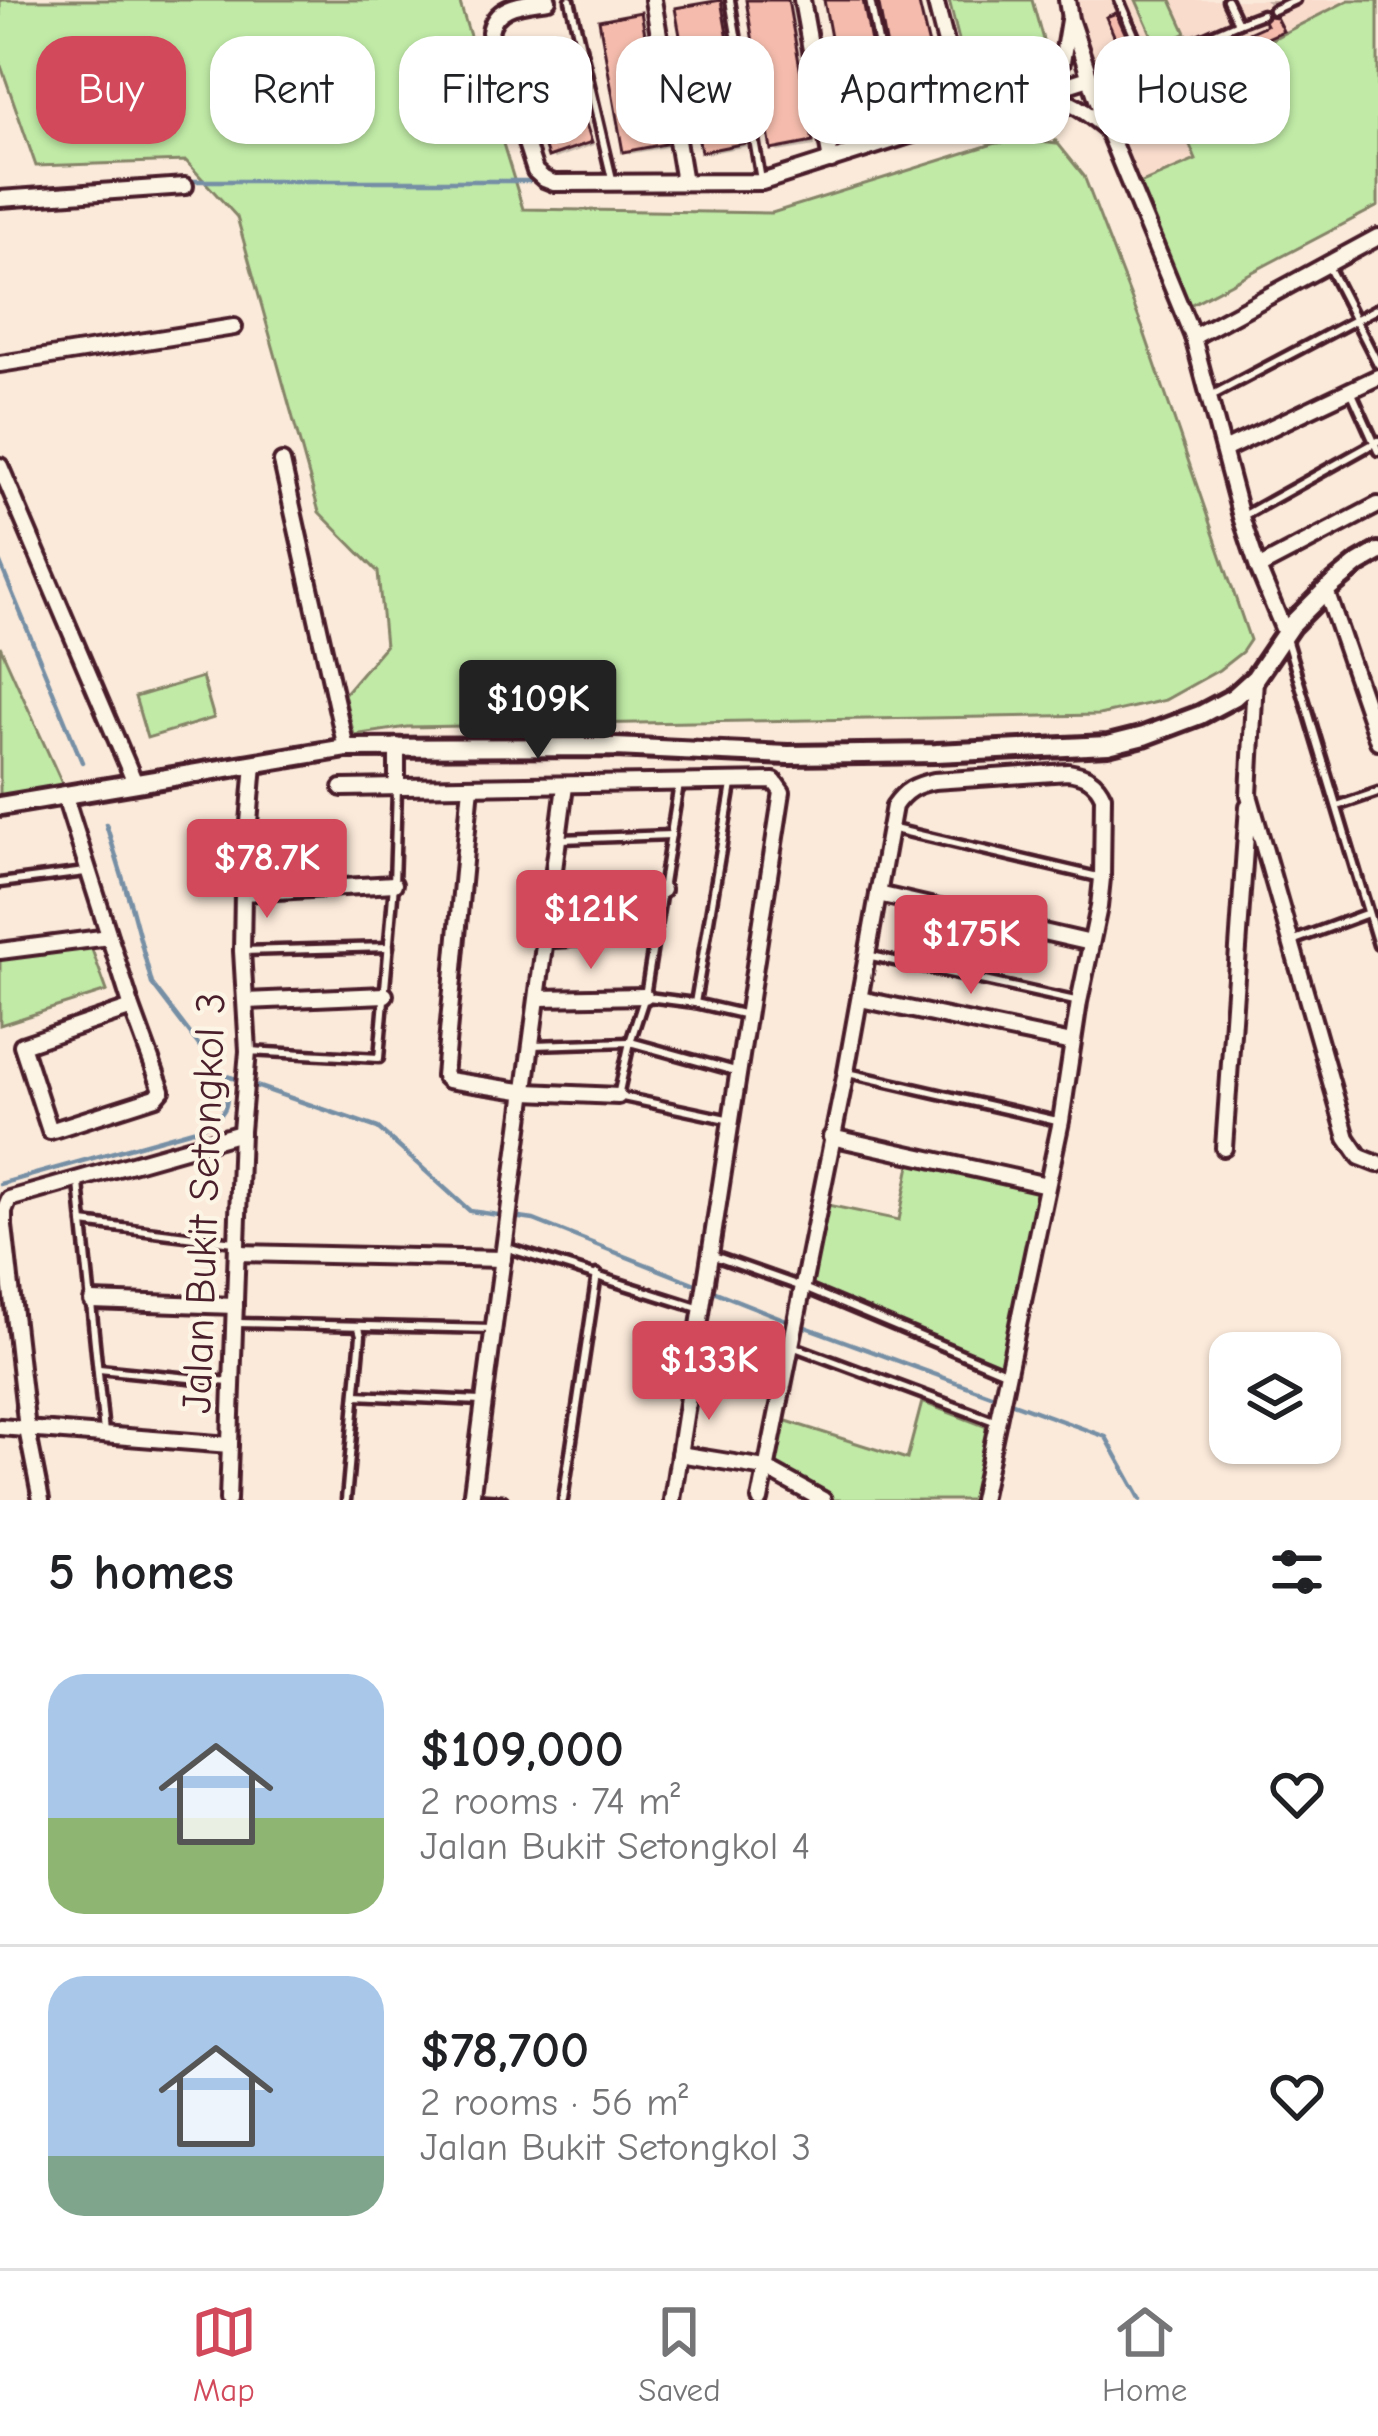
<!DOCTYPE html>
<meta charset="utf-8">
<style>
body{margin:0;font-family:"Comic Neue",sans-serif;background:#f2f2f2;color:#202124;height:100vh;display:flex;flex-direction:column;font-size:45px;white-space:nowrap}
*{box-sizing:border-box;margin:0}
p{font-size:39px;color:#757577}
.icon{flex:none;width:66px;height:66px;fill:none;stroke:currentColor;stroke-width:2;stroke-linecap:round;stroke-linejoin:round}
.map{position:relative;height:1500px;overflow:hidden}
.sheet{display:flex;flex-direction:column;background:#fff;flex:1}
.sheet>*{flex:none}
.guide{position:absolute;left:36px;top:36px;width:1308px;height:108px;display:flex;gap:24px}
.tools{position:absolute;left:1209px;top:1332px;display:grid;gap:24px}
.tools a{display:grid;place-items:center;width:132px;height:132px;border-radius:24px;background:#fff;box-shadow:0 3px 9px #0004;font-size:60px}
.price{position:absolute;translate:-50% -102px;padding:0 27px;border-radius:12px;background:#d1495b;color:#fff;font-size:39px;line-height:78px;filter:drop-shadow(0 3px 6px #0008)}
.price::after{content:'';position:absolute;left:50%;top:72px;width:36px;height:27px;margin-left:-18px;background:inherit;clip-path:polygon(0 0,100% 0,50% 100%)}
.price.current{background:#222;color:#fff}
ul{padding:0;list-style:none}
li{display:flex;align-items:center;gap:36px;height:300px;padding:0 48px}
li+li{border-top:3px solid #e0e0e0}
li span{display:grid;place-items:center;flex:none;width:336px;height:240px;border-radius:36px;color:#555}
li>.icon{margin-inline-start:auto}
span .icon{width:144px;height:144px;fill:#fffc;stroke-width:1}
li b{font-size:51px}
h2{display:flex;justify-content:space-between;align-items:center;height:144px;padding:0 48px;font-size:51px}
.pill{padding:0 42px;border-radius:36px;background:#fff;box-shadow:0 3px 9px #0004;font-size:42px;line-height:108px}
.pill.current{background:#d1495b;color:#fff}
.tabs{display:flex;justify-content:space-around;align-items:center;height:168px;border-top:3px solid #e0e0e0;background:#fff;font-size:33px;color:#757577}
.tabs a{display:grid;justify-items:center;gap:6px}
.tabs .current{color:#d1495b}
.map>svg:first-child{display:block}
.built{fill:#f9dccc}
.green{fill:#c0eaa6;stroke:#858468;stroke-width:3}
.shadow{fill:#0003}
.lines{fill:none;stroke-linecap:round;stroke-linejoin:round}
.stream{stroke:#768fa5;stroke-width:4.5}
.building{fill:#f5bcad;stroke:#4a1f2b;stroke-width:3}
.service-casing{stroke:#4a1f2b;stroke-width:15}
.minor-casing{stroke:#4a1f2b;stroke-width:22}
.tertiary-casing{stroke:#4a1f2b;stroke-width:26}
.service{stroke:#fcf5e5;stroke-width:6}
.minor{stroke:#fcf5e5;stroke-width:14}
.tertiary{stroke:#fcf5e5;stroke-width:16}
.labels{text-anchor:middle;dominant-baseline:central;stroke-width:9;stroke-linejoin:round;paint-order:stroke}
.street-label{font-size:42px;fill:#4a1f2b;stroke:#fcf5e5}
</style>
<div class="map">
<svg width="1378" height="1500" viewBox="0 0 1378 1500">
<rect width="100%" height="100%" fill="#fbeada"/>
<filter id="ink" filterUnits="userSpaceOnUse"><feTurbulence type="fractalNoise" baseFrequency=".00833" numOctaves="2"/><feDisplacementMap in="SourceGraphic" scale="24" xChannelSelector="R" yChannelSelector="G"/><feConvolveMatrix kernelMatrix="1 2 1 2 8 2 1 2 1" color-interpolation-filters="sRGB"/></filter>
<g filter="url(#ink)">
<path class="built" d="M 1074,0 L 1378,0 L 1378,206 L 1182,309 L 1109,120 Z"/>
<g class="green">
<path d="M 0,0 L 459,0 L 523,209 L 772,213 L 996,143 L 1034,141 L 1056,144 L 1055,140 L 1084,176 L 1143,329 L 1250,640 L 1242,652 L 1219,670 L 1165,700 L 1099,715 L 407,727 L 354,735 L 344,694 L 385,646 L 378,572 L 319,512 L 237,217 L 186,161 L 36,166 L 0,63 Z"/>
<path d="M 949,0 L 1032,0 L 1045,47 L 1023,82 L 1006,93 L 975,104 Z"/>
<path d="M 1136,0 L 1171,0 L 1186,33 L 1157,47 Z"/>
<path d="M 1349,0 L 1378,0 L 1378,206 L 1182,309 L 1137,185 L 1196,160 L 1168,92 Z"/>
<path d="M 0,646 L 69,799 L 0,809 Z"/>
<path d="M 202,677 L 214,718 L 147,738 L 135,697 Z"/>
<path d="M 90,944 L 107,991 L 0,1025 L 0,955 Z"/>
<path d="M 912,1155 L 1047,1185 L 1009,1374 L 810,1284 L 823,1204 L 899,1220 Z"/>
<path d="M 922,1402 L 987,1427 L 976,1500 L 824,1500 L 765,1468 L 774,1417 L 907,1459 Z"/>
</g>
<g class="shadow">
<path d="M 749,0 L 790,0 L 815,146 L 778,152 L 774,148 Z"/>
<path d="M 827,0 L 868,0 L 865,7 L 887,120 L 854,126 L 850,122 Z"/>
<path d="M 881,0 L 920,0 L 944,105 L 906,114 L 902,110 Z"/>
<path d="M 1265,0 L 1287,0 L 1272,7 Z"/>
<path d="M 720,2 L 724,6 L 748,146 L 707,154 L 703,150 Z"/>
<path d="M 640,15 L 644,19 L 667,147 L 630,154 L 626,150 Z"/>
<path d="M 1110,19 L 1146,82 L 1277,21 L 1282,32 L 1143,94 Z"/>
<path d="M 554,34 L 558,38 L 594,145 L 555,159 L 551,155 Z"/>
</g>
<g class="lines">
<g class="stream">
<path d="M 187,181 L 530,181"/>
<path d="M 20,191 L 164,181"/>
<path d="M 0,563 L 82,762"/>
<path d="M 106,824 L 132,909 L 152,984 L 221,1074 L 239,1080"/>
<path d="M 250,1084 L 378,1128 L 470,1211 L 534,1220 L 781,1318 L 1106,1437 L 1141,1500"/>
<path d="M 0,1184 L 200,1128 C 229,1113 231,1106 222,1074"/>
</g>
</g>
<g class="building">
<path d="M 721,0 L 746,143 L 701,152 L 675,8 Z"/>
<path d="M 746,0 L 788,0 L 813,142 L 771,150 Z"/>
<path d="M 824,0 L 863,0 L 885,116 L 847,124 Z"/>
<path d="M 878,0 L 918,0 L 942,101 L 899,111 Z"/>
<path d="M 641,12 L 665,144 L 623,152 L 599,20 Z"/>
<path d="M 1116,13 L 1146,79 L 1266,25 L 1264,21 L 1269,16 L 1276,17 L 1283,31 L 1140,95 L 1106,17 Z"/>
<path d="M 555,31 L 592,142 L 548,157 L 511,46 Z"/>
</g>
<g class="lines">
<g class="service-casing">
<g id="service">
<path d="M 570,0 L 612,179"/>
<path d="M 730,0 L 761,180"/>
<path d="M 870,0 L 896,136"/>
<path d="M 1119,0 L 1143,56 L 1153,60 L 1238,23"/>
<path d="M 1227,0 L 1238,23 L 1262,14"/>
<path d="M 1273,10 L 1295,0"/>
<path d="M 1328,266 L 1378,364"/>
<path d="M 1352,393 L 1378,451"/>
<path d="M 1211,396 L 1378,308"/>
<path d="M 1245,515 L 1378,441"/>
<path d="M 1286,638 L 1378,945"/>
<path d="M 679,784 L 645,996 L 630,1042 L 618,1096 L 731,1120"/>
<path d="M 1337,806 L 1378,792"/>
<path d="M 894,829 L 1102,878"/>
<path d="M 561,839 L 671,835"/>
<path d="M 0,883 L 85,872"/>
<path d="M 1292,941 L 1368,913"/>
<path d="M 546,943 L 654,937"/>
<path d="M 242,951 L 389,947"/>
<path d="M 867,955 L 1075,1001"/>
<path d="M 648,997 L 695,1003 L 747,1015"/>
<path d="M 695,1003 L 732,785"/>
<path d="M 533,1045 L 630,1042 L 735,1071"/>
<path d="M 248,1051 L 379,1058 L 394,884 L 397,789"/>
<path d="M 848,1073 L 1057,1121"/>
<path d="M 79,1183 L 104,1433"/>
<path d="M 83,1223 L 234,1242"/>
<path d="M 508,1248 L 701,1309"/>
<path d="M 711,1255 L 802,1287 L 1005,1372"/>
<path d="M 238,1323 L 493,1329"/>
<path d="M 792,1346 L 994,1421"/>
<path d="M 99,1369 L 229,1382"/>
<path d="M 356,1395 L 480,1401"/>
<path d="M 471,1498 L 503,1500"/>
<path d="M 346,1500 L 361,1335 L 359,1328"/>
<path d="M 563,1500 L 597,1274"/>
</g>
</g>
<g class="minor-casing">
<g id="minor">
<path d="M 548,0 C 524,4 495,4 490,32 L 535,171 L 544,179 L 554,183 L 762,182 L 1089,78"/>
<path d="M 653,0 L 684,182"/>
<path d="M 802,0 L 831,161"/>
<path d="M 935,0 L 965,118"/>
<path d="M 1067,0 L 1070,19 L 1107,129 L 1193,337 L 1241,517 L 1258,568 L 1285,633"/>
<path d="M 1041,92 L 1062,62 L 1069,20"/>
<path d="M 1038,102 C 1068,95 1084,111 1107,129"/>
<path d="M 0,199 L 185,186"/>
<path d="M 1193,337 L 1378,237"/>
<path d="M 0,364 L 234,327"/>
<path d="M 1224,450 L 1378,377"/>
<path d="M 282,462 L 346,748"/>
<path d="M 0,466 L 135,783"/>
<path d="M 1258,568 L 1378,505"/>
<path d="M 1326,590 L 1378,741"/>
<path d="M 1255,678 L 1249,795 L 1347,1138 L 1360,1157 L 1378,1164"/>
<path d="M 397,746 L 397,786"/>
<path d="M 471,786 L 444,1076 L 448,1080 L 527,1092 L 618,1096"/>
<path d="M 342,788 L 774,781 L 782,792 L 672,1500"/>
<path d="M 65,797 L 132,1008 L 162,1090 L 156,1097 L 50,1131 L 22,1045 L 132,1008"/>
<path d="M 552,892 L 662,890"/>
<path d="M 243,893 L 394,884"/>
<path d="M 878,894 L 1091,943"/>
<path d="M 0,951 L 109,937"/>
<path d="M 539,998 L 645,996"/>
<path d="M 860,999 L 1072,1043"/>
<path d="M 246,1001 L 385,995"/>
<path d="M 831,1137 L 1047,1185"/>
<path d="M 1224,1148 L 1248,806"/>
<path d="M 237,1253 L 503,1259"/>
<path d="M 92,1301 L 235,1306"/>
<path d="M 0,1427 L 230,1445"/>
<path d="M 679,1454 L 765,1468 L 823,1500"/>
<path d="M 41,1500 L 27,1429 L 4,1226 L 4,1211 L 9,1199 L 241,1133"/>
<path d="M 228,1500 L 241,1131 L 248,1051 L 242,951 L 243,893 L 254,764"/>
<path d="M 471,1500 C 501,1262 535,1024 565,786"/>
<path d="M 760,1500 L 846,1072 L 894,806 C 905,790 915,785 934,781 L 1068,772 C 1086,775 1096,780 1103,796 L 1102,878 L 1099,907 L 1079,1002 L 1061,1121 L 981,1500"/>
</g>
</g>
<g class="tertiary-casing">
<path id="tertiary" d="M 0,806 L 346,748 L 615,747 L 788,755 L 936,753 L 1108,745 L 1144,736 L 1200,715 L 1234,697 L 1255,678 L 1291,625 L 1326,590 L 1359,563 L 1378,552"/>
</g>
<use href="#service" class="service"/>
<use href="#minor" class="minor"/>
<use href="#tertiary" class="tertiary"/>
</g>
</g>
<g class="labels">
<g class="street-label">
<text transform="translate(204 1203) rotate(-88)">Jalan Bukit Setongkol 3</text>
</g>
</g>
</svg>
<div class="tools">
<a><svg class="icon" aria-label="layers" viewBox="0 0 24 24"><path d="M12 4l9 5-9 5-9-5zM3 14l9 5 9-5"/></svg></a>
</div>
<b class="price current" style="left:538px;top:762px">$109K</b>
<b class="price" style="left:267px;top:921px">$78.7K</b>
<b class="price" style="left:591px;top:972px">$121K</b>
<b class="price" style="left:971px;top:997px">$175K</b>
<b class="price" style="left:709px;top:1423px">$133K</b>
<div class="guide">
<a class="pill current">Buy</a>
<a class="pill">Rent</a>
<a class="pill">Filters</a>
<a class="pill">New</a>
<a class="pill">Apartment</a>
<a class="pill">House</a>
</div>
</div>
<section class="sheet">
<h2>5 homes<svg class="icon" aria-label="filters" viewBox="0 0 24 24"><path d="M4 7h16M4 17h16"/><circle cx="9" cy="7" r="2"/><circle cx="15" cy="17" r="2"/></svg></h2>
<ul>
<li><span style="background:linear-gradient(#a9c7e8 60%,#8fb573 0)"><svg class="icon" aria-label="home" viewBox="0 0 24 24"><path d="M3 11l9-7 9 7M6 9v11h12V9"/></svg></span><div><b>$109,000</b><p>2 rooms · 74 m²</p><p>Jalan Bukit Setongkol 4</p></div><svg class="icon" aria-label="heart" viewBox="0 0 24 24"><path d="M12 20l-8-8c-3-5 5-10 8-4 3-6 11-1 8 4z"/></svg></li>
<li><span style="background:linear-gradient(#a9c7e8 75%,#7fa58c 0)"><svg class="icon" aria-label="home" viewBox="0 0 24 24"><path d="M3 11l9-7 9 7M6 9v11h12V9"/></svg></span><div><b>$78,700</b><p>2 rooms · 56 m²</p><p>Jalan Bukit Setongkol 3</p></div><svg class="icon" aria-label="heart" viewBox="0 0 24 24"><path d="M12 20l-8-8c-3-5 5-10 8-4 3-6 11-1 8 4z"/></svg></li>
</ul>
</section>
<nav class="tabs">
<a class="current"><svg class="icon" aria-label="map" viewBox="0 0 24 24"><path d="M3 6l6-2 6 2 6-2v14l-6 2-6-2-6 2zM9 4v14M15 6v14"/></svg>Map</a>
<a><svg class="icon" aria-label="saved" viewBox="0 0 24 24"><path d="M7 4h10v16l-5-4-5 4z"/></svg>Saved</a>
<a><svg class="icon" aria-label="home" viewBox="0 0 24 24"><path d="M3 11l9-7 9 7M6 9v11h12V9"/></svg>Home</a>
</nav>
